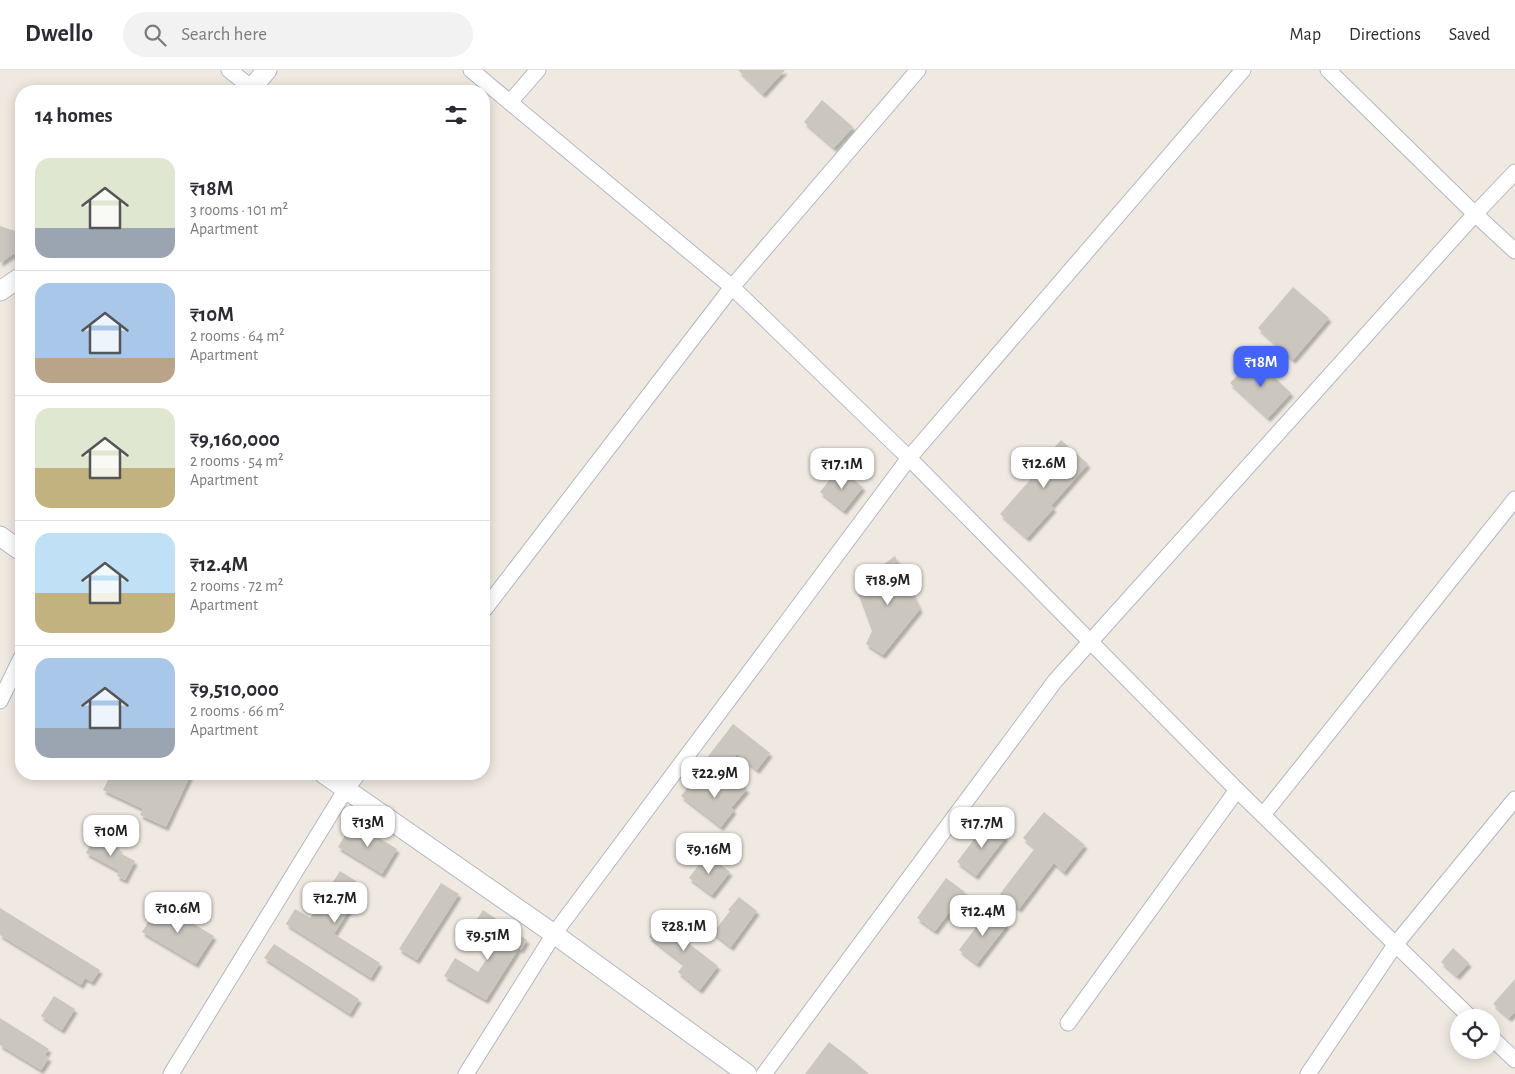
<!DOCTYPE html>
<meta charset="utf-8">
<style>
body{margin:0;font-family:"Alegreya Sans",sans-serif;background:#f2f2f3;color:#2b2b33;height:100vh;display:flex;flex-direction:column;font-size:19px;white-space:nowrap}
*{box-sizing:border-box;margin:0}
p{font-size:16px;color:#7c7c81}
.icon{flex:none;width:28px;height:28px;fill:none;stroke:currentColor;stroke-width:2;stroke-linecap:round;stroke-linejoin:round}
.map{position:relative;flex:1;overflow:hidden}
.details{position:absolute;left:15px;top:15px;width:475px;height:695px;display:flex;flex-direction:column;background:#fff;border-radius:20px;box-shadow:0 2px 12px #0003}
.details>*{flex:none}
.fabs{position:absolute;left:1450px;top:939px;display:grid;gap:10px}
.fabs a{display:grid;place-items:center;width:50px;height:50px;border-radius:50%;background:#fff;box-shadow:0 2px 12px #0003;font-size:25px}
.price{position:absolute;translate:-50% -42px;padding:0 11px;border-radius:10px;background:#fff;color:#222;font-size:16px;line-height:32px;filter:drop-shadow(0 1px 2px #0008)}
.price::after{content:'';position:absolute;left:50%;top:30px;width:15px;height:11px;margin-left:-8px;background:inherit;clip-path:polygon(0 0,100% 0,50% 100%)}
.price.selected{background:#4264fb;color:#fff}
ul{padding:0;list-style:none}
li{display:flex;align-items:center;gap:15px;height:125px;padding:0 20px}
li+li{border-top:1px solid #e1e1e2}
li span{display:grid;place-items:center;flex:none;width:140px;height:100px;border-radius:15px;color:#555}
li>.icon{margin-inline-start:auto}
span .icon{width:60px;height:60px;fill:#fffc;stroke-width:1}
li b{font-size:21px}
h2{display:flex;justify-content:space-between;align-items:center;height:60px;padding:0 20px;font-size:21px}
header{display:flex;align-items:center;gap:30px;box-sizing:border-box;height:70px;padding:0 25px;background:#fff;border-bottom:1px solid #e1e1e2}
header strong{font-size:24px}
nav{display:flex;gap:28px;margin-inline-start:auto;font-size:18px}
.search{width:350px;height:45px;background:#f2f2f3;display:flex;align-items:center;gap:12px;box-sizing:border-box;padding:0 18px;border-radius:28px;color:#7c7c81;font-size:19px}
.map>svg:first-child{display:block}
.building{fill:#cbc7bf;filter:url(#shadow)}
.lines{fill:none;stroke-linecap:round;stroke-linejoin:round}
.minor-casing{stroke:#b4b7c1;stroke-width:17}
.tertiary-casing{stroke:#b4b7c1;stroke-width:21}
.minor{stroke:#fff;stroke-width:15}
.tertiary{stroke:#fff;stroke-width:19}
</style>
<header>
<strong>Dwello</strong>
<div class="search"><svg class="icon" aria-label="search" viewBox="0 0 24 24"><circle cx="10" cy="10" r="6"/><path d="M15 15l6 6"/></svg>Search here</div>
<nav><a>Map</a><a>Directions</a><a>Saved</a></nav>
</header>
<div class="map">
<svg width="1515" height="1004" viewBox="0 0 1515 1004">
<defs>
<filter id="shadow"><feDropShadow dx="2.5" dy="4" stdDeviation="1" flood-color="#0004"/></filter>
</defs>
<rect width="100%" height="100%" fill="#efe9e1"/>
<g class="building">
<path d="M 738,0 L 785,0 L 763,24 Z"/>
<path d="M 822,30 L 853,57 L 834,78 L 804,52 Z"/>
<path d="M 0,156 L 21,163 L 21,179 L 0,193 Z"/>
<path d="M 1293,217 L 1329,248 L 1293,290 L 1258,258 Z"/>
<path d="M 1254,288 L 1291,323 L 1268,348 L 1230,313 Z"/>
<path d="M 1061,370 L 1088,394 L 1051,436 L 1054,438 L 1027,468 L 1000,444 L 1037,402 L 1034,400 Z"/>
<path d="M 839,398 L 863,417 L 844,441 L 820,422 Z"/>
<path d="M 895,486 L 920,539 L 883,585 L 866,574 L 872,561 L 858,523 L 880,514 L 873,502 Z"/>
<path d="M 733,654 L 770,683 L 757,700 L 737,684 L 722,702 L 706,689 Z"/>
<path d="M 111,704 L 191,704 L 166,757 L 140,745 L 143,739 L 103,720 Z"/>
<path d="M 730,706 L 747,719 L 731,738 L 734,740 L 721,757 L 681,726 L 694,709 L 715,725 Z"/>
<path d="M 1044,742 L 1085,775 L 1064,802 L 1054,793 L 1019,839 L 1000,824 L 1035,778 L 1023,768 Z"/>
<path d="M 353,752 L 397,779 L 382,804 L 338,777 Z"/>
<path d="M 987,752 L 1006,767 L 976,806 L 957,792 Z"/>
<path d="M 95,766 L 120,779 L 118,782 L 135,791 L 125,810 L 117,806 L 119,801 L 86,783 Z"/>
<path d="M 707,784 L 730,802 L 712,825 L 689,808 Z"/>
<path d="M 340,801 L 364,816 L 334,864 L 380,893 L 371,908 L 286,854 L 295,839 L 310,848 Z"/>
<path d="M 946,808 L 965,822 L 935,861 L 917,848 Z"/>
<path d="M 441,813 L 459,824 L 417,890 L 399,879 Z"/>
<path d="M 739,827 L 757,841 L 731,877 L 713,863 L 730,841 L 728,840 Z"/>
<path d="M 160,834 L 214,866 L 196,894 L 142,862 Z"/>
<path d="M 0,838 L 100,900 L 92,912 L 85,908 L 81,915 L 0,865 Z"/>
<path d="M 483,840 L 527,870 L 521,880 L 519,878 L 486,930 L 444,906 L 455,888 L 478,902 L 502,866 L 477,849 Z"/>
<path d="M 989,840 L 1007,855 L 977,894 L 959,880 Z"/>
<path d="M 667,844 L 689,861 L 683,869 L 718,896 L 700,920 L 678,902 L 684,894 L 649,867 Z"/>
<path d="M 274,874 L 359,929 L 350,944 L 264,888 Z"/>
<path d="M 1453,878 L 1469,893 L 1457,906 L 1441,892 Z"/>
<path d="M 1515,909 L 1515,942 L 1509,948 L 1493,934 Z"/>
<path d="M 54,926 L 75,939 L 62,960 L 41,946 Z"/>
<path d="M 0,948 L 49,979 L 45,985 L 49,988 L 41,1000 L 0,975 Z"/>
<path d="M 829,972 L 850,988 L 869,1004 L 805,1004 Z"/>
</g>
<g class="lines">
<g class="minor-casing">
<g id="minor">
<path d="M 229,0 L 252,18"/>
<path d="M 471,0 L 732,217 L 484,540"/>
<path d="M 918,0 L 732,217 L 909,388 L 1237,720 L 1471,948"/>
<path d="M 1328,0 L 1475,144 L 1515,102"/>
<path d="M 510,32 L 538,0"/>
<path d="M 0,631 L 21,588"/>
<path d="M 1263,745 L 1515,429"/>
<path d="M 1068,953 L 1237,720"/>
<path d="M 1491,967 L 1515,990"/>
<path d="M 171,1004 L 346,719 L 358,704"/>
<path d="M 466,1004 L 554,864 L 909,388 L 1243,0"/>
<path d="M 764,1004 L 1055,611 L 1475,144 L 1515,181"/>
<path d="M 1308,1004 L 1395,875 L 1515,729"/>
</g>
</g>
<g class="tertiary-casing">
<g id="tertiary">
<path d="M 249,21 L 267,0"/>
<path d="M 0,221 L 21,207"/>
<path d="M 0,466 L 21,481"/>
<path d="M 324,704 L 554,864 L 747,1004"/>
</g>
</g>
<use href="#minor" class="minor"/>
<use href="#tertiary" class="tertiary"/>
</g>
</svg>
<div class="fabs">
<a><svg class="icon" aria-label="locate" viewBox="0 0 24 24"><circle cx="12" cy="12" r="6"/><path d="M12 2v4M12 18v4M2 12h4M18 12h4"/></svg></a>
</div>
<b class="price selected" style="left:1261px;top:318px">₹18M</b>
<b class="price" style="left:1044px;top:419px">₹12.6M</b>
<b class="price" style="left:842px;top:420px">₹17.1M</b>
<b class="price" style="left:888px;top:536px">₹18.9M</b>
<b class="price" style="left:715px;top:729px">₹22.9M</b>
<b class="price" style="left:368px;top:778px">₹13M</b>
<b class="price" style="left:982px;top:779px">₹17.7M</b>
<b class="price" style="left:111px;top:787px">₹10M</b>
<b class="price" style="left:709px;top:805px">₹9.16M</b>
<b class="price" style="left:335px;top:854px">₹12.7M</b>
<b class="price" style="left:178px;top:864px">₹10.6M</b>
<b class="price" style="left:983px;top:867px">₹12.4M</b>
<b class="price" style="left:684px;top:882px">₹28.1M</b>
<b class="price" style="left:488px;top:891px">₹9.51M</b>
<section class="details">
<h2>14 homes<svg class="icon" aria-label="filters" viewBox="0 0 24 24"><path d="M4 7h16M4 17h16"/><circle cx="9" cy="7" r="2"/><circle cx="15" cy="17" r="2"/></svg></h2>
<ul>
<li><span style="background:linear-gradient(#dfe7d0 70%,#9aa5b1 0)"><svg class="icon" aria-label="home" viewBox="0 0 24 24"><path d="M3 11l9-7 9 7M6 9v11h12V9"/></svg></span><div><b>₹18M</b><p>3 rooms · 101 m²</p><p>Apartment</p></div></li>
<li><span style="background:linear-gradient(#a9c7e8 75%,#b9a48a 0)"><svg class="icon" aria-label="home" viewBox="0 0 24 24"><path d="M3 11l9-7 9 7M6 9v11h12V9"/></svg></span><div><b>₹10M</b><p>2 rooms · 64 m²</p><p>Apartment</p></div></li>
<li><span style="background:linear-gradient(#dfe7d0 60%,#c2b280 0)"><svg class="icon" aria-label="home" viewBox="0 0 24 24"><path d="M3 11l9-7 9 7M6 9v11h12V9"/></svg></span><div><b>₹9,160,000</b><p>2 rooms · 54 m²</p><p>Apartment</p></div></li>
<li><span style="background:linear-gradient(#bfe0f5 60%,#c2b280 0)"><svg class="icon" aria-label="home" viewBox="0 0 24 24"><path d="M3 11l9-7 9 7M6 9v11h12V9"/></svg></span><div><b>₹12.4M</b><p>2 rooms · 72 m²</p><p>Apartment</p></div></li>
<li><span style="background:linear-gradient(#a9c7e8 70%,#9aa5b1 0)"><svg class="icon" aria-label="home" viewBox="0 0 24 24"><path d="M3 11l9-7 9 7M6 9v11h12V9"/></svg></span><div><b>₹9,510,000</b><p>2 rooms · 66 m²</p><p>Apartment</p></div></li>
</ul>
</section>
</div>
